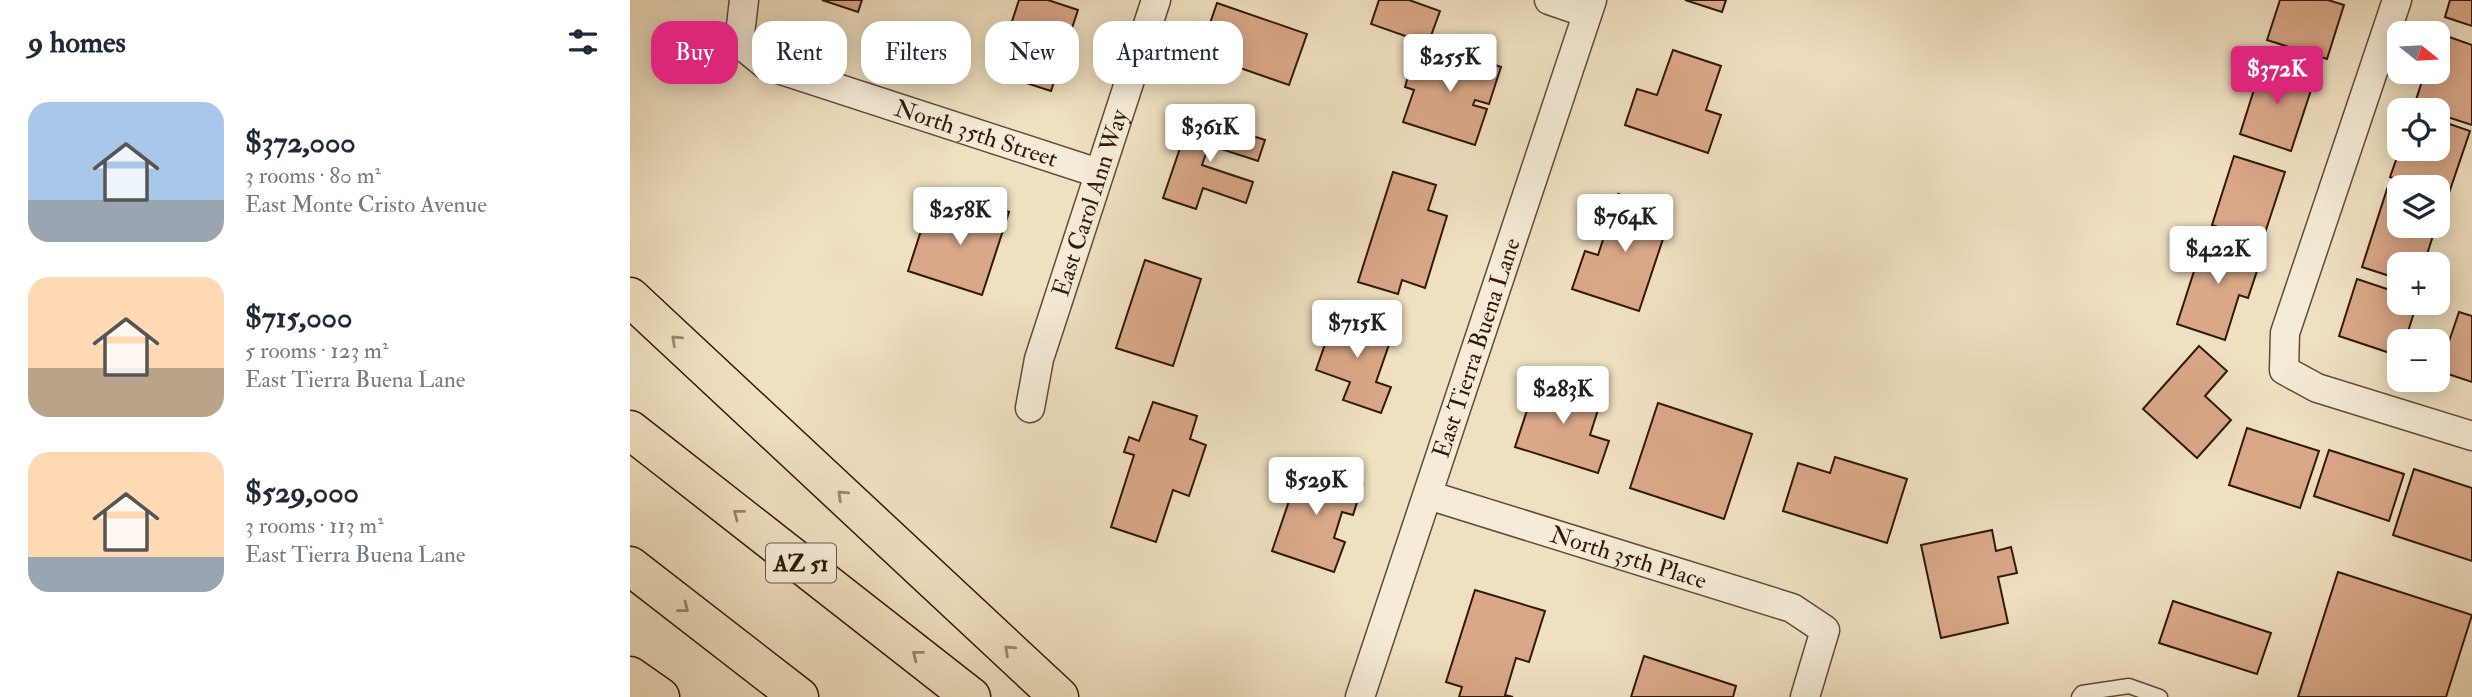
<!DOCTYPE html>
<meta charset="utf-8">
<style>
body{margin:0;font-family:"IM FELL Double Pica",serif;background:#f2f2f3;color:#1f2937;height:100vh;display:flex;flex-direction:column;font-size:26px;white-space:nowrap}
*{box-sizing:border-box;margin:0}
p{font-size:23px;color:#747a83}
.icon{flex:none;width:38px;height:38px;fill:none;stroke:currentColor;stroke-width:2;stroke-linecap:round;stroke-linejoin:round}
.map{position:relative;flex:1;overflow:hidden}
.sheet{display:flex;flex-direction:column;background:#fff;width:630px}
.sheet>*{flex:none}
.top-card{position:absolute;left:21px;top:21px;width:665px;height:63px;display:flex;gap:14px}
.needle{width:46px;rotate:108deg}
.tools{position:absolute;left:1757px;top:21px;display:grid;gap:14px}
.tools a{display:grid;place-items:center;width:63px;height:63px;border-radius:14px;background:#fff;box-shadow:0 4px 18px #0003;font-size:35px}
.price{position:absolute;translate:-50% -60px;padding:0 16px;border-radius:7px;background:#fff;color:#222;font-size:23px;line-height:46px;filter:drop-shadow(0 2px 4px #0008)}
.price::after{content:'';position:absolute;left:50%;top:42px;width:21px;height:16px;margin-left:-10px;background:inherit;clip-path:polygon(0 0,100% 0,50% 100%)}
.price.on{background:#db2777;color:#fff}
ul{padding:0;list-style:none}
li{display:flex;align-items:center;gap:21px;height:175px;padding:0 28px}
li span{display:grid;place-items:center;flex:none;width:196px;height:140px;border-radius:21px;color:#555}
li>.icon{margin-inline-start:auto}
span .icon{width:84px;height:84px;fill:#fffc;stroke-width:1}
li b{font-size:30px}
h2{display:flex;justify-content:space-between;align-items:center;height:84px;padding:0 28px;font-size:30px}
.pill{padding:0 24px;border-radius:21px;background:#fff;box-shadow:0 4px 18px #0003;font-size:24px;line-height:63px}
.pill.on{background:#db2777;color:#fff}
main{display:flex;flex:1;min-height:0}
.map>svg:first-child{display:block}
.building{fill:#daa889;stroke:#31190a;stroke-width:2}
.lines{fill:none;stroke-linecap:round;stroke-linejoin:round}
.service-casing{stroke:#604b38;stroke-width:17}
.minor-casing{stroke:#604b38;stroke-width:31}
.motorway-casing{stroke:#31190a;stroke-width:41}
.service{stroke:#f5ebd6;stroke-width:14}
.minor{stroke:#f5ebd6;stroke-width:28}
.motorway{stroke:#efe0c0;stroke-width:38}
.oneway{stroke:#9a866e}
.labels{text-anchor:middle;dominant-baseline:central;stroke-width:6;stroke-linejoin:round;paint-order:stroke}
.shield{fill:#f5ebd6;stroke:#6c5847;stroke-width:2}
.shield-label{font-size:23px;font-weight:bold;fill:#31190a}
.street-label{font-size:24px;fill:#31190a;stroke:#f5ebd6}
</style>
<main>
<section class="sheet">
<h2>9 homes<svg class="icon" aria-label="filters" viewBox="0 0 24 24"><path d="M4 7h16M4 17h16"/><circle cx="9" cy="7" r="2"/><circle cx="15" cy="17" r="2"/></svg></h2>
<ul>
<li><span style="background:linear-gradient(#a9c7e8 70%,#9aa5b1 0)"><svg class="icon" aria-label="home" viewBox="0 0 24 24"><path d="M3 11l9-7 9 7M6 9v11h12V9"/></svg></span><div><b>$372,000</b><p>3 rooms · 80 m²</p><p>East Monte Cristo Avenue</p></div></li>
<li><span style="background:linear-gradient(#ffd9b3 65%,#b9a48a 0)"><svg class="icon" aria-label="home" viewBox="0 0 24 24"><path d="M3 11l9-7 9 7M6 9v11h12V9"/></svg></span><div><b>$715,000</b><p>5 rooms · 123 m²</p><p>East Tierra Buena Lane</p></div></li>
<li><span style="background:linear-gradient(#ffd9b3 75%,#9aa5b1 0)"><svg class="icon" aria-label="home" viewBox="0 0 24 24"><path d="M3 11l9-7 9 7M6 9v11h12V9"/></svg></span><div><b>$529,000</b><p>3 rooms · 113 m²</p><p>East Tierra Buena Lane</p></div></li>
</ul>
</section>
<div class="map">
<svg width="1842" height="697" viewBox="0 0 1842 697">
<rect width="100%" height="100%" fill="#efe0c0"/>
<filter id="stains"><feTurbulence type="fractalNoise" baseFrequency=".00286" numOctaves="4"/><feColorMatrix values="0 0 0 0 .2 0 0 0 0 .09 0 0 0 0 .02 0 0 0 .5 -.17"/></filter>
<radialGradient id="worn" r=".72"><stop offset=".6" stop-color="#630" stop-opacity="0"/><stop offset="1" stop-color="#630" stop-opacity=".3"/></radialGradient>
<g class="building">
<path d="M 192,0 L 232,0 L 228,12 Z"/>
<path d="M 389,0 L 418,0 L 448,10 L 421,91 L 365,73 Z"/>
<path d="M 749,0 L 779,0 L 810,11 L 798,44 L 741,24 Z"/>
<path d="M 1055,0 L 1096,0 L 1092,12 Z"/>
<path d="M 1650,0 L 1698,0 L 1714,5 L 1697,59 L 1637,40 Z"/>
<path d="M 1820,0 L 1842,0 L 1842,26 L 1815,17 Z"/>
<path d="M 587,3 L 677,34 L 659,85 L 590,61 L 599,36 L 578,29 Z"/>
<path d="M 1808,33 L 1842,45 L 1842,125 L 1808,114 L 1808,110 L 1784,106 L 1795,72 L 1808,72 Z"/>
<path d="M 799,43 L 871,67 L 859,104 L 845,100 L 843,105 L 857,109 L 845,145 L 773,122 L 784,90 L 775,87 L 781,66 L 791,69 Z"/>
<path d="M 1043,50 L 1091,66 L 1076,110 L 1091,115 L 1078,153 L 995,125 L 1007,89 L 1027,95 Z"/>
<path d="M 1633,61 L 1685,78 L 1661,151 L 1610,134 Z"/>
<path d="M 561,116 L 635,140 L 628,161 L 579,145 L 572,165 L 623,182 L 616,203 L 573,188 L 566,209 L 533,198 Z"/>
<path d="M 1808,120 L 1840,131 L 1818,196 L 1808,193 L 1808,187 L 1791,187 L 1760,177 L 1770,149 L 1808,149 Z"/>
<path d="M 1604,156 L 1655,172 L 1632,242 L 1582,225 Z"/>
<path d="M 763,172 L 806,185 L 798,210 L 817,216 L 795,288 L 772,280 L 768,294 L 728,282 Z"/>
<path d="M 1757,189 L 1769,193 L 1769,226 L 1806,226 L 1794,264 L 1769,264 L 1769,279 L 1732,267 Z"/>
<path d="M 988,194 L 1042,212 L 1009,311 L 942,289 L 955,251 L 968,255 Z"/>
<path d="M 346,201 L 379,212 L 352,295 L 278,271 L 298,209 L 339,222 Z"/>
<path d="M 1576,234 L 1633,253 L 1618,298 L 1609,295 L 1595,340 L 1547,324 Z"/>
<path d="M 515,260 L 571,279 L 543,366 L 486,348 Z"/>
<path d="M 1727,279 L 1769,293 L 1769,303 L 1787,303 L 1775,341 L 1769,341 L 1769,356 L 1709,336 Z"/>
<path d="M 1829,312 L 1842,316 L 1842,382 L 1809,371 Z"/>
<path d="M 706,313 L 763,333 L 746,382 L 761,387 L 751,413 L 713,400 L 720,382 L 686,370 Z"/>
<path d="M 1569,346 L 1597,371 L 1575,396 L 1601,420 L 1567,458 L 1513,409 Z"/>
<path d="M 908,377 L 972,397 L 960,435 L 979,441 L 968,473 L 885,447 Z"/>
<path d="M 523,402 L 567,416 L 560,439 L 576,445 L 559,496 L 543,490 L 526,542 L 481,527 L 504,455 L 494,452 L 499,437 L 509,441 Z"/>
<path d="M 1028,403 L 1122,434 L 1094,519 L 1000,488 Z"/>
<path d="M 1617,428 L 1689,451 L 1670,508 L 1599,485 Z"/>
<path d="M 1699,450 L 1774,474 L 1759,521 L 1684,496 Z"/>
<path d="M 1205,457 L 1277,479 L 1257,543 L 1153,511 L 1168,463 L 1200,473 Z"/>
<path d="M 672,463 L 733,484 L 723,515 L 712,512 L 704,538 L 715,542 L 704,572 L 642,551 Z"/>
<path d="M 1784,469 L 1842,488 L 1842,561 L 1763,535 Z"/>
<path d="M 1362,530 L 1366,551 L 1381,547 L 1387,573 L 1368,577 L 1378,623 L 1311,638 L 1291,545 Z"/>
<path d="M 1708,572 L 1842,615 L 1816,697 L 1668,697 Z"/>
<path d="M 845,590 L 915,611 L 899,662 L 886,658 L 875,695 L 883,697 L 829,697 L 832,687 L 816,682 Z"/>
<path d="M 1543,601 L 1641,633 L 1627,674 L 1529,643 Z"/>
<path d="M 1014,656 L 1106,686 L 1103,697 L 1001,697 Z"/>
</g>
<g class="lines">
<g class="service-casing">
<path id="service" d="M 1449,697 L 1452,693 L 1499,686 L 1530,697"/>
</g>
<g class="minor-casing">
<g id="minor">
<path id="s1" d="M 114,0 L 109,43 L 136,65 L 468,173"/>
<path d="M 919,0 L 957,13"/>
<path d="M 1767,0 L 1655,333 L 1654,370 L 1687,388 L 1842,436"/>
<path id="s2" d="M 400,408 L 409,359 L 526,0"/>
<path id="s3" d="M 798,495 L 1162,608 L 1195,630 L 1175,697"/>
<path id="s4" d="M 730,697 L 962,0"/>
</g>
</g>
<g class="motorway-casing">
<g id="motorway">
<path d="M 0,297 L 429,697"/>
<path d="M 0,430 L 341,697"/>
<path d="M 0,566 L 169,697"/>
<path d="M 0,676 L 30,697"/>
</g>
</g>
<use href="#service" class="service"/>
<use href="#minor" class="minor"/>
<use href="#motorway" class="motorway"/>
</g>
<defs><path id="oneway-chevron" d="M-2-3.5L2.5 0L-2 3.5" fill="none" stroke-width="1.6" stroke-linecap="round" stroke-linejoin="round" transform="scale(1.75)"/></defs>
<g class="oneway">
<use href="#oneway-chevron" transform="translate(46 340) rotate(-137)"/>
<use href="#oneway-chevron" transform="translate(212 495) rotate(-137)"/>
<use href="#oneway-chevron" transform="translate(108 514) rotate(-142)"/>
<use href="#oneway-chevron" transform="translate(54 608) rotate(38)"/>
<use href="#oneway-chevron" transform="translate(379 650) rotate(-137)"/>
<use href="#oneway-chevron" transform="translate(287 655) rotate(-142)"/>
</g>
<g class="labels">
<rect class="shield" x="136" y="543.5" width="70" height="39" rx="5"/>
<g class="shield-label">
<text x="171" y="563">AZ 51</text>
</g>
<g class="street-label">
<text stroke="none"><textPath href="#s1" startOffset="299">North 35th Street</textPath></text>
<text stroke="none"><textPath href="#s2" startOffset="214">East Carol Ann Way</textPath></text>
<text stroke="none"><textPath href="#s4" startOffset="368">East Tierra Buena Lane</textPath></text>
<text stroke="none"><textPath href="#s3" startOffset="210">North 35th Place</textPath></text>
</g>
</g>
<rect width="100%" height="100%" filter="url(#stains)"/>
<rect width="100%" height="100%" fill="url(#worn)"/>
</svg>
<div class="tools">
<a><svg class="needle" viewBox="-14 -14 28 28"><path d="M0-13l5 13h-10z" fill="#e53935"/><path d="M0 13l5-13h-10z" fill="#747a83"/></svg></a>
<a><svg class="icon" aria-label="locate" viewBox="0 0 24 24"><circle cx="12" cy="12" r="6"/><path d="M12 2v4M12 18v4M2 12h4M18 12h4"/></svg></a>
<a><svg class="icon" aria-label="layers" viewBox="0 0 24 24"><path d="M12 4l9 5-9 5-9-5zM3 14l9 5 9-5"/></svg></a>
<a>+</a>
<a>−</a>
</div>
<b class="price" style="left:820px;top:94px">$255K</b>
<b class="price on" style="left:1647px;top:106px">$372K</b>
<b class="price" style="left:580px;top:164px">$361K</b>
<b class="price" style="left:330px;top:247px">$258K</b>
<b class="price" style="left:995px;top:254px">$764K</b>
<b class="price" style="left:1588px;top:286px">$422K</b>
<b class="price" style="left:727px;top:360px">$715K</b>
<b class="price" style="left:933px;top:426px">$283K</b>
<b class="price" style="left:686px;top:517px">$529K</b>
<div class="top-card">
<a class="pill on">Buy</a>
<a class="pill">Rent</a>
<a class="pill">Filters</a>
<a class="pill">New</a>
<a class="pill">Apartment</a>
</div>
</div>
</main>
